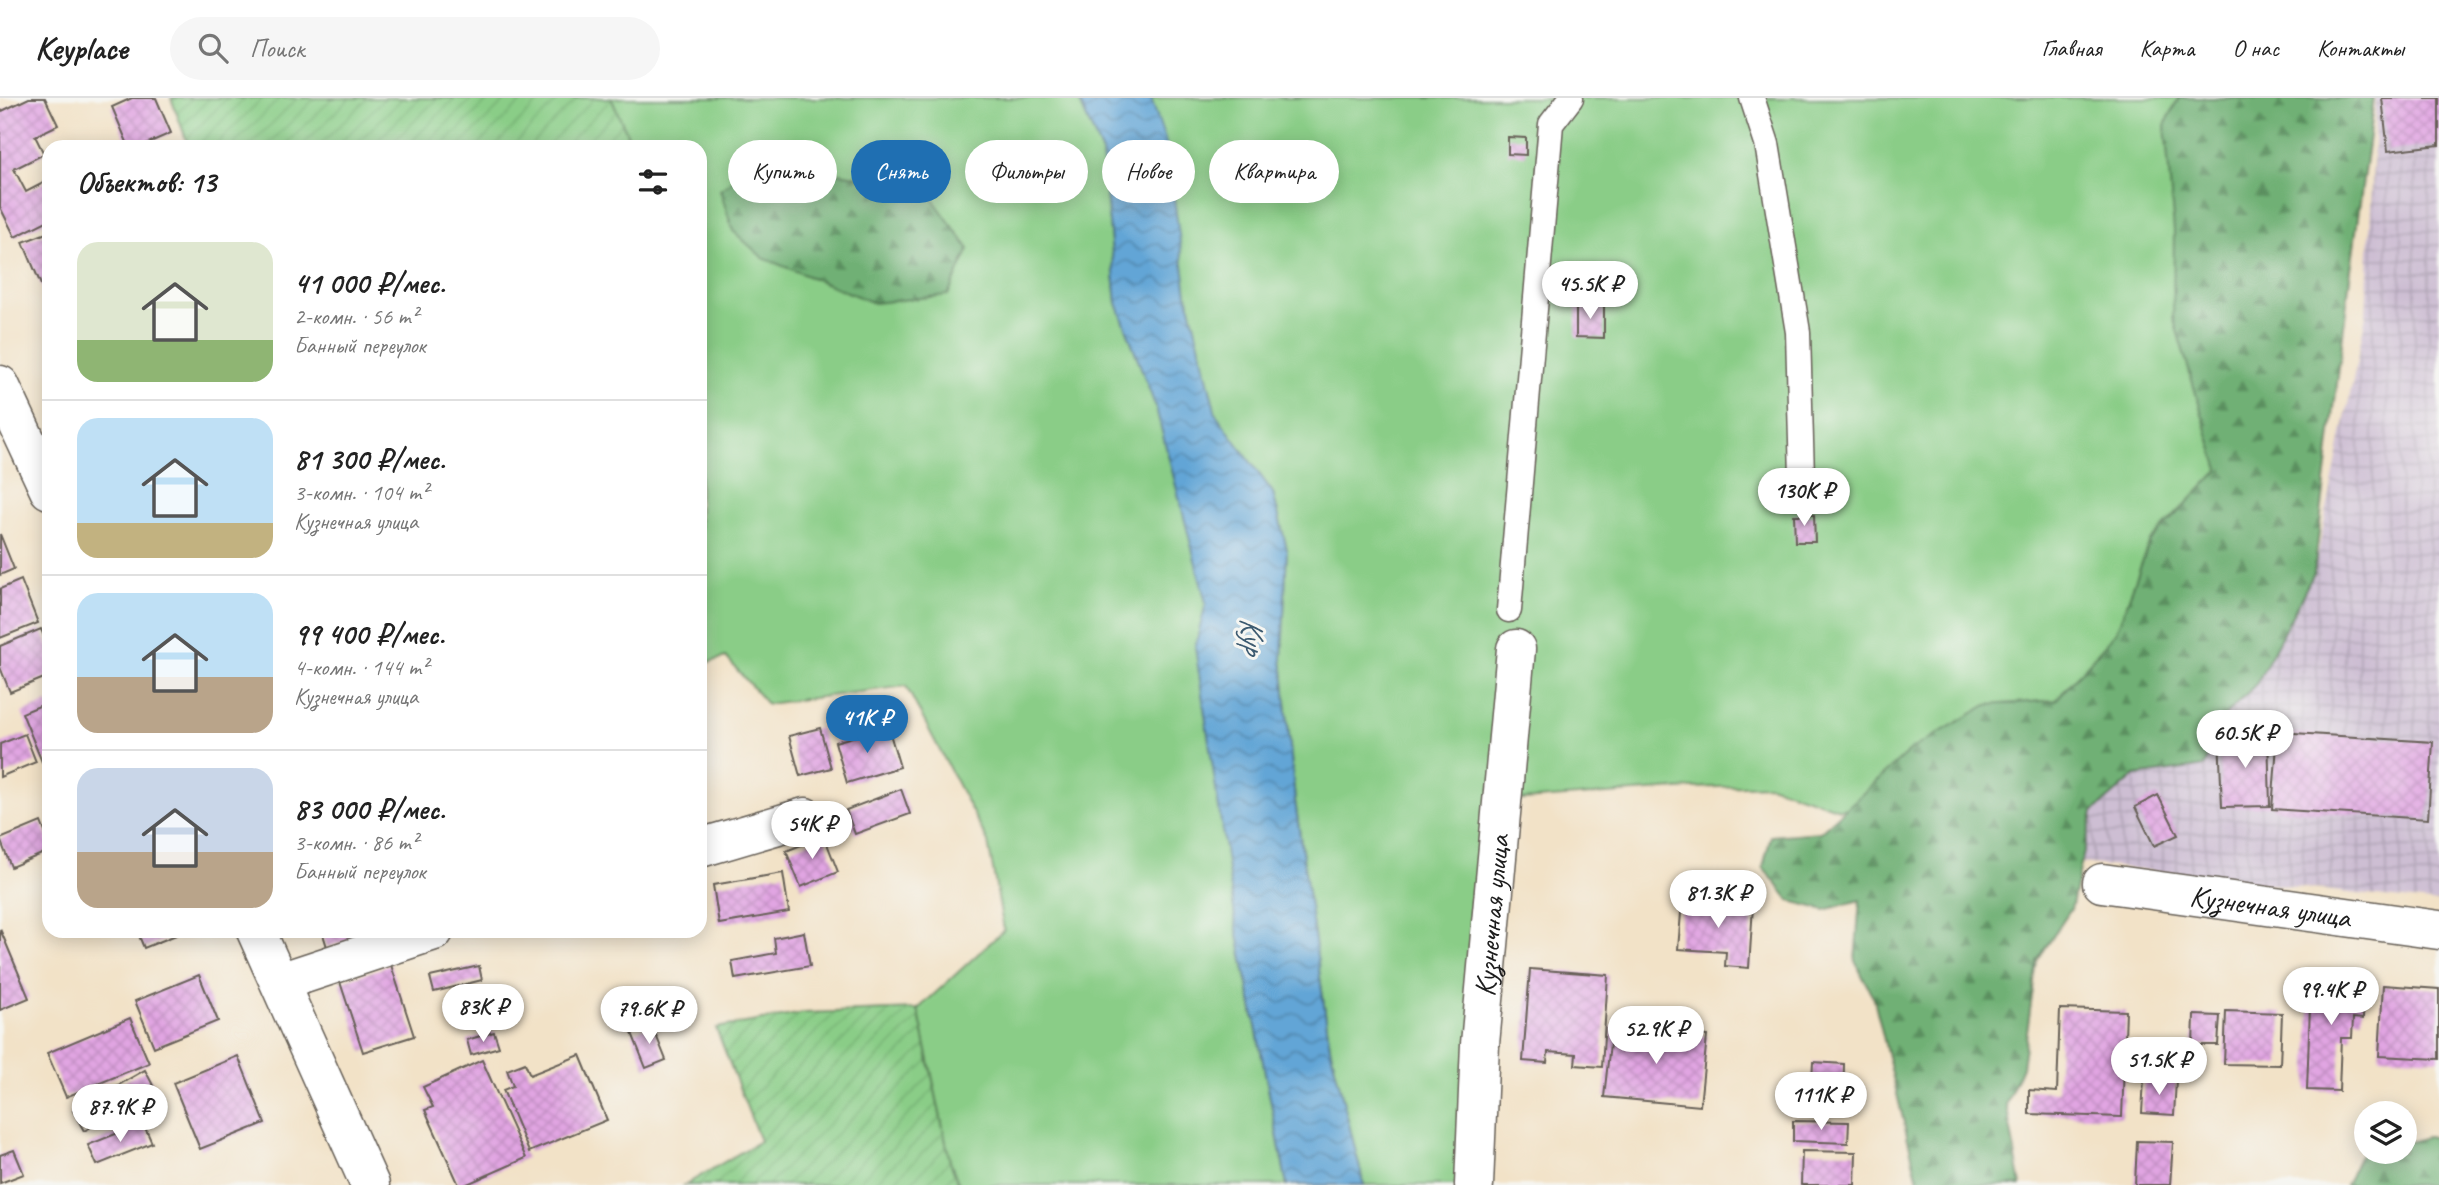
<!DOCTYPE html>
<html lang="ru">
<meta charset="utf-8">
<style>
body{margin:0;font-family:Caveat,sans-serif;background:#f6f6f6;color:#222;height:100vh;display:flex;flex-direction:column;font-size:26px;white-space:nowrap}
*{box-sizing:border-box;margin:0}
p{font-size:23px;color:#767676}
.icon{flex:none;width:38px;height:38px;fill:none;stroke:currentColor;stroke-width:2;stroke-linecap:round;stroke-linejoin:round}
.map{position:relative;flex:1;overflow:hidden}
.side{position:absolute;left:42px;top:42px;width:665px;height:798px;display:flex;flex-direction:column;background:#fff;border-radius:21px;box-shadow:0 4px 18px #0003}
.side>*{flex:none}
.hud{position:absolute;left:728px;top:42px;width:665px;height:63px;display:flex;gap:14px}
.buttons{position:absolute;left:2354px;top:1003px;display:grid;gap:14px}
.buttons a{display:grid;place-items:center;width:63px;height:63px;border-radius:50%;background:#fff;box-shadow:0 4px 18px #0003;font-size:35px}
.price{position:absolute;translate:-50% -60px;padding:0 16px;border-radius:24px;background:#fff;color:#222;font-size:23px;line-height:46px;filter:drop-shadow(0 2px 4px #0008)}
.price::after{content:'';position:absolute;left:50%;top:42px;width:21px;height:16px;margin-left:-10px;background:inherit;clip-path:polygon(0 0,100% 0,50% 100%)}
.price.current{background:#1f6fb2;color:#fff}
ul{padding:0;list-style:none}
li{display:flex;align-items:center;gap:21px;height:175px;padding:0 35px}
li+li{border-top:2px solid #e0e0e0}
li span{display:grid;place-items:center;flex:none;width:196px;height:140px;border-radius:21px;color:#555}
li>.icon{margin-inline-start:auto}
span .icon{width:84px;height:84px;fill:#fffc;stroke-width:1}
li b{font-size:30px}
h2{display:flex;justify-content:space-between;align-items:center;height:84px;padding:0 35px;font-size:30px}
.chip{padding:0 24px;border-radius:32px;background:#fff;box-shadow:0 4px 18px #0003;font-size:24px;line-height:63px}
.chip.current{background:#1f6fb2;color:#fff}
header{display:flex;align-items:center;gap:42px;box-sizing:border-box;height:98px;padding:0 35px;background:#fff;border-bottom:2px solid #e0e0e0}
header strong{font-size:33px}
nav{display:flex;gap:38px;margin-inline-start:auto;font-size:24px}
.search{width:490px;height:63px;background:#f6f6f6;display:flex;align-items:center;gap:18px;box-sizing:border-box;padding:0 24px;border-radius:38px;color:#767676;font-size:26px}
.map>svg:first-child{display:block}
.industrial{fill:url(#industrial-grid)}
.grass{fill:#8acd87;stroke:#537452;stroke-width:2}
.forest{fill:url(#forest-firs);stroke:#466648;stroke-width:2}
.garden{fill:url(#garden-furrows);stroke:#537452;stroke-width:2}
.water{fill:url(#water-waves);stroke:#3f6079;stroke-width:2}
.building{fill:url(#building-cross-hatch)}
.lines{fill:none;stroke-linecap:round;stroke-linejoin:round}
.lane-casing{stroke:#676158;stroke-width:27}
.street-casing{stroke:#676158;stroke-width:41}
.lane{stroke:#fff;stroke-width:24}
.street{stroke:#fff;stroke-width:38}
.labels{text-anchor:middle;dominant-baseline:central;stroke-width:6;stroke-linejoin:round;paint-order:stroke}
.street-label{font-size:30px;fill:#1c1c1c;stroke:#f6f6f2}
.water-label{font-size:32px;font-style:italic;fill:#3c5a70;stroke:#f6f6f2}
</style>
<header>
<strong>Keyplace</strong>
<div class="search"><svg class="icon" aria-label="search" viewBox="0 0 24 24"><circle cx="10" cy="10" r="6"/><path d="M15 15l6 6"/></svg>Поиск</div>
<nav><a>Главная</a><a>Карта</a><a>О нас</a><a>Контакты</a></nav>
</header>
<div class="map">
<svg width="2439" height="1087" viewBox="0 0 2439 1087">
<defs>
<pattern id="industrial-grid" width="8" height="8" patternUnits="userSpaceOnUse" patternTransform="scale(1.75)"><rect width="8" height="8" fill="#cdbed3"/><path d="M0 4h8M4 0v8" fill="none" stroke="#afa3b5"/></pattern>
<pattern id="forest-firs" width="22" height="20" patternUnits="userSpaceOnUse" patternTransform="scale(1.75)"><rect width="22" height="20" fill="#6fb074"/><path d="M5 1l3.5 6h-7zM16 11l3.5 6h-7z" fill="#5a8e5e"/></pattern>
<pattern id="garden-furrows" width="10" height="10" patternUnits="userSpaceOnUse" patternTransform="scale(1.75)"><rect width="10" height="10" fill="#8acd87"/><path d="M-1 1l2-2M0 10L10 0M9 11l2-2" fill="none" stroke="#76af74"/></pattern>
<pattern id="water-waves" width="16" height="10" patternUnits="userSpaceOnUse" patternTransform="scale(1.75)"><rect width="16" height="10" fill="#62a5d6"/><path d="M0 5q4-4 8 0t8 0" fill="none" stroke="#5086ad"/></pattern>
<pattern id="building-cross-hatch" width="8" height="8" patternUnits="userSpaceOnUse" patternTransform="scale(1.75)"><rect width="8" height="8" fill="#e1a5e2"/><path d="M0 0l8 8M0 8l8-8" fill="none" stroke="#c08dc1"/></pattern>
</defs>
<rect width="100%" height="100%" fill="#f6f6f2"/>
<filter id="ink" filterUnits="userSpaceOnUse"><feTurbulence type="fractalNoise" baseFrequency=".0143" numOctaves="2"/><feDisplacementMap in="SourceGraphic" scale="14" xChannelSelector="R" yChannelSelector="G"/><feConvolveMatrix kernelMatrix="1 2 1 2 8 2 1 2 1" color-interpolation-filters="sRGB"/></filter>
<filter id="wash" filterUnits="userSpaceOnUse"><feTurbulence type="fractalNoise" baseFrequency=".00686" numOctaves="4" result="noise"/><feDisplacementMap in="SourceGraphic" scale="28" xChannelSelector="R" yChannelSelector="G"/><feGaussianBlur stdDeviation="1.57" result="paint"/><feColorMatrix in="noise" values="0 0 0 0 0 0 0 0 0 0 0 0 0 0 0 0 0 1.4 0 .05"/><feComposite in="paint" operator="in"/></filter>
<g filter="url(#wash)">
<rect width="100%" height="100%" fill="#f2e2c7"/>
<path class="industrial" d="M 2376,0 L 2439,0 L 2439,805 L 2081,765 L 2093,714 L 2135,678 L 2205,667 L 2217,626 L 2257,585 L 2314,475 L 2366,217 Z"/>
<g class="grass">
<path d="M 611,0 L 1078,0 L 1102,55 L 1117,205 L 1156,310 L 1207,505 L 1196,549 L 1236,826 L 1287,1087 L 959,1087 L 950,1064 L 918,911 L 1004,832 L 988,744 L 906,588 L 767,606 L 726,559 L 700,567 L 700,49 L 633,49 Z"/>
<path d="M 1151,0 L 2236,0 L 2244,258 L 2185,574 L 1895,703 L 1839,711 L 1770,687 L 1691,690 L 1494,704 L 1461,1087 L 1364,1087 L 1330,949 L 1295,703 L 1282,560 L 1287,451 L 1273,395 L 1216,317 L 1187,196 Z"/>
</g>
<g class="forest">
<path d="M 2179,0 L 2374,0 L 2350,179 L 2314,475 L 2257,585 L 2217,626 L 2205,668 L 2135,678 L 2093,714 L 2071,811 L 2037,863 L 2022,969 L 2006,1006 L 2021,1087 L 1919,1087 L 1874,901 L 1855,863 L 1860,802 L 1825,812 L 1790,803 L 1763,769 L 1771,738 L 1820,734 L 1913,650 L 1987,607 L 2056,602 L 2116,534 L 2150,443 L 2219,372 L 2173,219 L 2174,133 L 2165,27 Z"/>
<path d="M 759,62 L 924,89 L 969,151 L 948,197 L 874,205 L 763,160 L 733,133 L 720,92 Z"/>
<path d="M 2426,1039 L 2439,1039 L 2439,1087 L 2346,1087 L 2360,1057 L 2374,1054 L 2404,1054 L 2405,1045 Z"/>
</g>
<g class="garden">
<path d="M 171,0 L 611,0 L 633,49 L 189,49 Z"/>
<path d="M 918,911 L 950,1064 L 959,1087 L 685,1087 L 760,1043 L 716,930 L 804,915 Z"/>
</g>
<path class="water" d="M 1078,0 L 1151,0 L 1167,48 L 1187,196 L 1216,316 L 1273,395 L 1287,451 L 1282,560 L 1295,703 L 1330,949 L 1364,1087 L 1287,1087 L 1236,826 L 1195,549 L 1206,505 L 1156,310 L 1117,205 L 1102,55 Z"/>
<g id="blocks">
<g class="building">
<path d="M 29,0 L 45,0 L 58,27 L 35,38 L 44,56 L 14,71 L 26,94 L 49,82 L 49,122 L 15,139 L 0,109 L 0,14 Z"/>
<path d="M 132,0 L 156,0 L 171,35 L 139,49 L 129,49 L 112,9 Z"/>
<path d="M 2382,0 L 2439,0 L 2439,47 L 2388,53 Z"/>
<path d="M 1508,39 L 1526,40 L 1526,57 L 1508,56 Z"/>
<path d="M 49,134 L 49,206 L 23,144 Z"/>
<path d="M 1576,207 L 1604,207 L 1604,240 L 1576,239 Z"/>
<path d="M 1794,417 L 1814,417 L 1815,444 L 1795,444 Z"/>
<path d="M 0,436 L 14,471 L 0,477 Z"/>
<path d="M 21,482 L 38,525 L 0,540 L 0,491 Z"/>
<path d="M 41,531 L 49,550 L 49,578 L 10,594 L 0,569 L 0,548 Z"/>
<path d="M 49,604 L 49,661 L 42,664 L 22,615 Z"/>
<path d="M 888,629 L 900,669 L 847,685 L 835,644 Z"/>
<path d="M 820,630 L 831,670 L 800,678 L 789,638 Z"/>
<path d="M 2278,634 L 2433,644 L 2428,721 L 2272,711 Z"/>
<path d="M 2268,635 L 2270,708 L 2222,709 L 2219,637 Z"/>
<path d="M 25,636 L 36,664 L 0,679 L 0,646 Z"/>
<path d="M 901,691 L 910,716 L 855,736 L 846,712 Z"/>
<path d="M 2158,697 L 2178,737 L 2154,748 L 2135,709 Z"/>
<path d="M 41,724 L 49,744 L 49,753 L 11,769 L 0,741 Z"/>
<path d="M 824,738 L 838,774 L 801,789 L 786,753 Z"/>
<path d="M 783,775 L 789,814 L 719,826 L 713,787 Z"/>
<path d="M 1682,803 L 1753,808 L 1749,870 L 1725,868 L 1726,854 L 1678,851 Z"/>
<path d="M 0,831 L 29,900 L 0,912 Z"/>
<path d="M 137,833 L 186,833 L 144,850 Z"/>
<path d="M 322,833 L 358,833 L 360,838 L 327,849 Z"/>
<path d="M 804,834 L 810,868 L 735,881 L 732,863 L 776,855 L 774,840 Z"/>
<path d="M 391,867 L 414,938 L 363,954 L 340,884 Z"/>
<path d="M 479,868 L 482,882 L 434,894 L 430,879 Z"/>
<path d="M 1530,871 L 1608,877 L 1602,969 L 1575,967 L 1576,956 L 1548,954 L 1547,965 L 1523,963 Z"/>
<path d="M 199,877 L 218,923 L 154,949 L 135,903 Z"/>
<path d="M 2311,879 L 2364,881 L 2363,921 L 2353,920 L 2352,940 L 2341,940 L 2339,993 L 2307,992 Z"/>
<path d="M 2383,887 L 2439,891 L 2439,961 L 2379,958 Z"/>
<path d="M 2060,911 L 2126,913 L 2122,1019 L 2029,1016 L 2029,992 L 2057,994 Z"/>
<path d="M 2226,913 L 2282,915 L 2280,967 L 2224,966 Z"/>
<path d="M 2194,917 L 2220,918 L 2218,947 L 2193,947 Z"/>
<path d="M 130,920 L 149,965 L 66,999 L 47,955 Z"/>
<path d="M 652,927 L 666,962 L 646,970 L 632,935 Z"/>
<path d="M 1612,928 L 1707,938 L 1700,1008 L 1604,999 Z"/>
<path d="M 494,934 L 499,949 L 471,957 L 467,942 Z"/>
<path d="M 580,957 L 607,1022 L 529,1054 L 503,992 L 513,988 L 507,972 L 525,965 L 530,977 Z"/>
<path d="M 238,958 L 265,1025 L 200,1051 L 173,985 Z"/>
<path d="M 482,962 L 526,1060 L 465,1087 L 459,1087 L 425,1012 L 433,1009 L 423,989 Z"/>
<path d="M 1813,964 L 1844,966 L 1843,1004 L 1811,1002 Z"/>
<path d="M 145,972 L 156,993 L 84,1033 L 73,1013 Z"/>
<path d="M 2144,981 L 2176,982 L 2174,1017 L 2142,1015 Z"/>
<path d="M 1793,1023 L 1849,1024 L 1848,1045 L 1793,1043 Z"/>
<path d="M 143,1025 L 152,1045 L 97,1067 L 88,1047 Z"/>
<path d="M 2137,1043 L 2173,1044 L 2170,1087 L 2135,1087 Z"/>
<path d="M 14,1052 L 24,1076 L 0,1085 L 0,1057 Z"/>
<path d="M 1802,1053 L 1856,1054 L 1855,1087 L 1801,1087 Z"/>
</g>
</g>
</g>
<g filter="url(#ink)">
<use href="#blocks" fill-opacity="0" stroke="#676158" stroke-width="2"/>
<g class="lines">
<g class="lane-casing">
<g id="lane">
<path d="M 1752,0 L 1767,46 L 1798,234 L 1802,379"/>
<path d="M 1509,512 L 1551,26 L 1571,0"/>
</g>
</g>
<g class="street-casing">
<g id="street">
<path d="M 0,287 L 49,392"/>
<path d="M 700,750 L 805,719"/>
<path id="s1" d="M 2102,785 L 2439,832"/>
<path d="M 256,833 L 370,1087"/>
<path d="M 280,884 L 434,833"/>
<path id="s2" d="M 1474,1087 L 1480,946 L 1516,551"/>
</g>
</g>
<use href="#lane" class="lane"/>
<use href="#street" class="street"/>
</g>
</g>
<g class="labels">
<g class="street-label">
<text stroke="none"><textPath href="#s1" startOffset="170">Кузнечная улица</textPath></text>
<text stroke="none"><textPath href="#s2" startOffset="270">Кузнечная улица</textPath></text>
</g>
<g class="water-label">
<text transform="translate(1253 537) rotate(83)">Кур</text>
</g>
</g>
</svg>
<div class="buttons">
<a><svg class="icon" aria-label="layers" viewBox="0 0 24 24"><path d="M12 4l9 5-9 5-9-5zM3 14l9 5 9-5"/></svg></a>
</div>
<b class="price" style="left:1590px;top:223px">45.5K ₽</b>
<b class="price" style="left:1804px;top:430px">130K ₽</b>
<b class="price current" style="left:867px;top:657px">41K ₽</b>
<b class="price" style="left:2245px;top:672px">60.5K ₽</b>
<b class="price" style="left:812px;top:763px">54K ₽</b>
<b class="price" style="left:1718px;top:832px">81.3K ₽</b>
<b class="price" style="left:2331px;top:929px">99.4K ₽</b>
<b class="price" style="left:483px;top:946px">83K ₽</b>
<b class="price" style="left:649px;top:948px">79.6K ₽</b>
<b class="price" style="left:1656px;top:968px">52.9K ₽</b>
<b class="price" style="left:2159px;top:999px">51.5K ₽</b>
<b class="price" style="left:1821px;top:1034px">111K ₽</b>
<b class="price" style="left:120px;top:1046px">87.9K ₽</b>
<div class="hud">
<a class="chip">Купить</a>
<a class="chip current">Снять</a>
<a class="chip">Фильтры</a>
<a class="chip">Новое</a>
<a class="chip">Квартира</a>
</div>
<section class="side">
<h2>Объектов: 13<svg class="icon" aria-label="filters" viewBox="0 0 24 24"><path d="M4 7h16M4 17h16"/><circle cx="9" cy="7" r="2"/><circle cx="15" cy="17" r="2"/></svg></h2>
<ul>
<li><span style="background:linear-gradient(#dfe7d0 70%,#8fb573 0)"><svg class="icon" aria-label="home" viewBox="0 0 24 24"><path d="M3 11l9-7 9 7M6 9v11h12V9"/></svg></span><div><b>41 000 ₽/мес.</b><p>2-комн. · 56 m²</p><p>Банный переулок</p></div></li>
<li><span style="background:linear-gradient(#bfe0f5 75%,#c2b280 0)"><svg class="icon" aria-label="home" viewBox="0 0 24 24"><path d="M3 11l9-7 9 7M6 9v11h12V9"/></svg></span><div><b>81 300 ₽/мес.</b><p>3-комн. · 104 m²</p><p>Кузнечная улица</p></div></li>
<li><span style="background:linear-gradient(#bfe0f5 60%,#b9a48a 0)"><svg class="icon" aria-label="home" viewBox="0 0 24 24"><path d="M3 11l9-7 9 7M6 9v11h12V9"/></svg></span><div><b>99 400 ₽/мес.</b><p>4-комн. · 144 m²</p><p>Кузнечная улица</p></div></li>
<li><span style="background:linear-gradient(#c9d6e8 60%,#b9a48a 0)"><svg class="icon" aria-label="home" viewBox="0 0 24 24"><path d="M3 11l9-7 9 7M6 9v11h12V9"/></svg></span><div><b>83 000 ₽/мес.</b><p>3-комн. · 86 m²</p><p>Банный переулок</p></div></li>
</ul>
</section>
</div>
